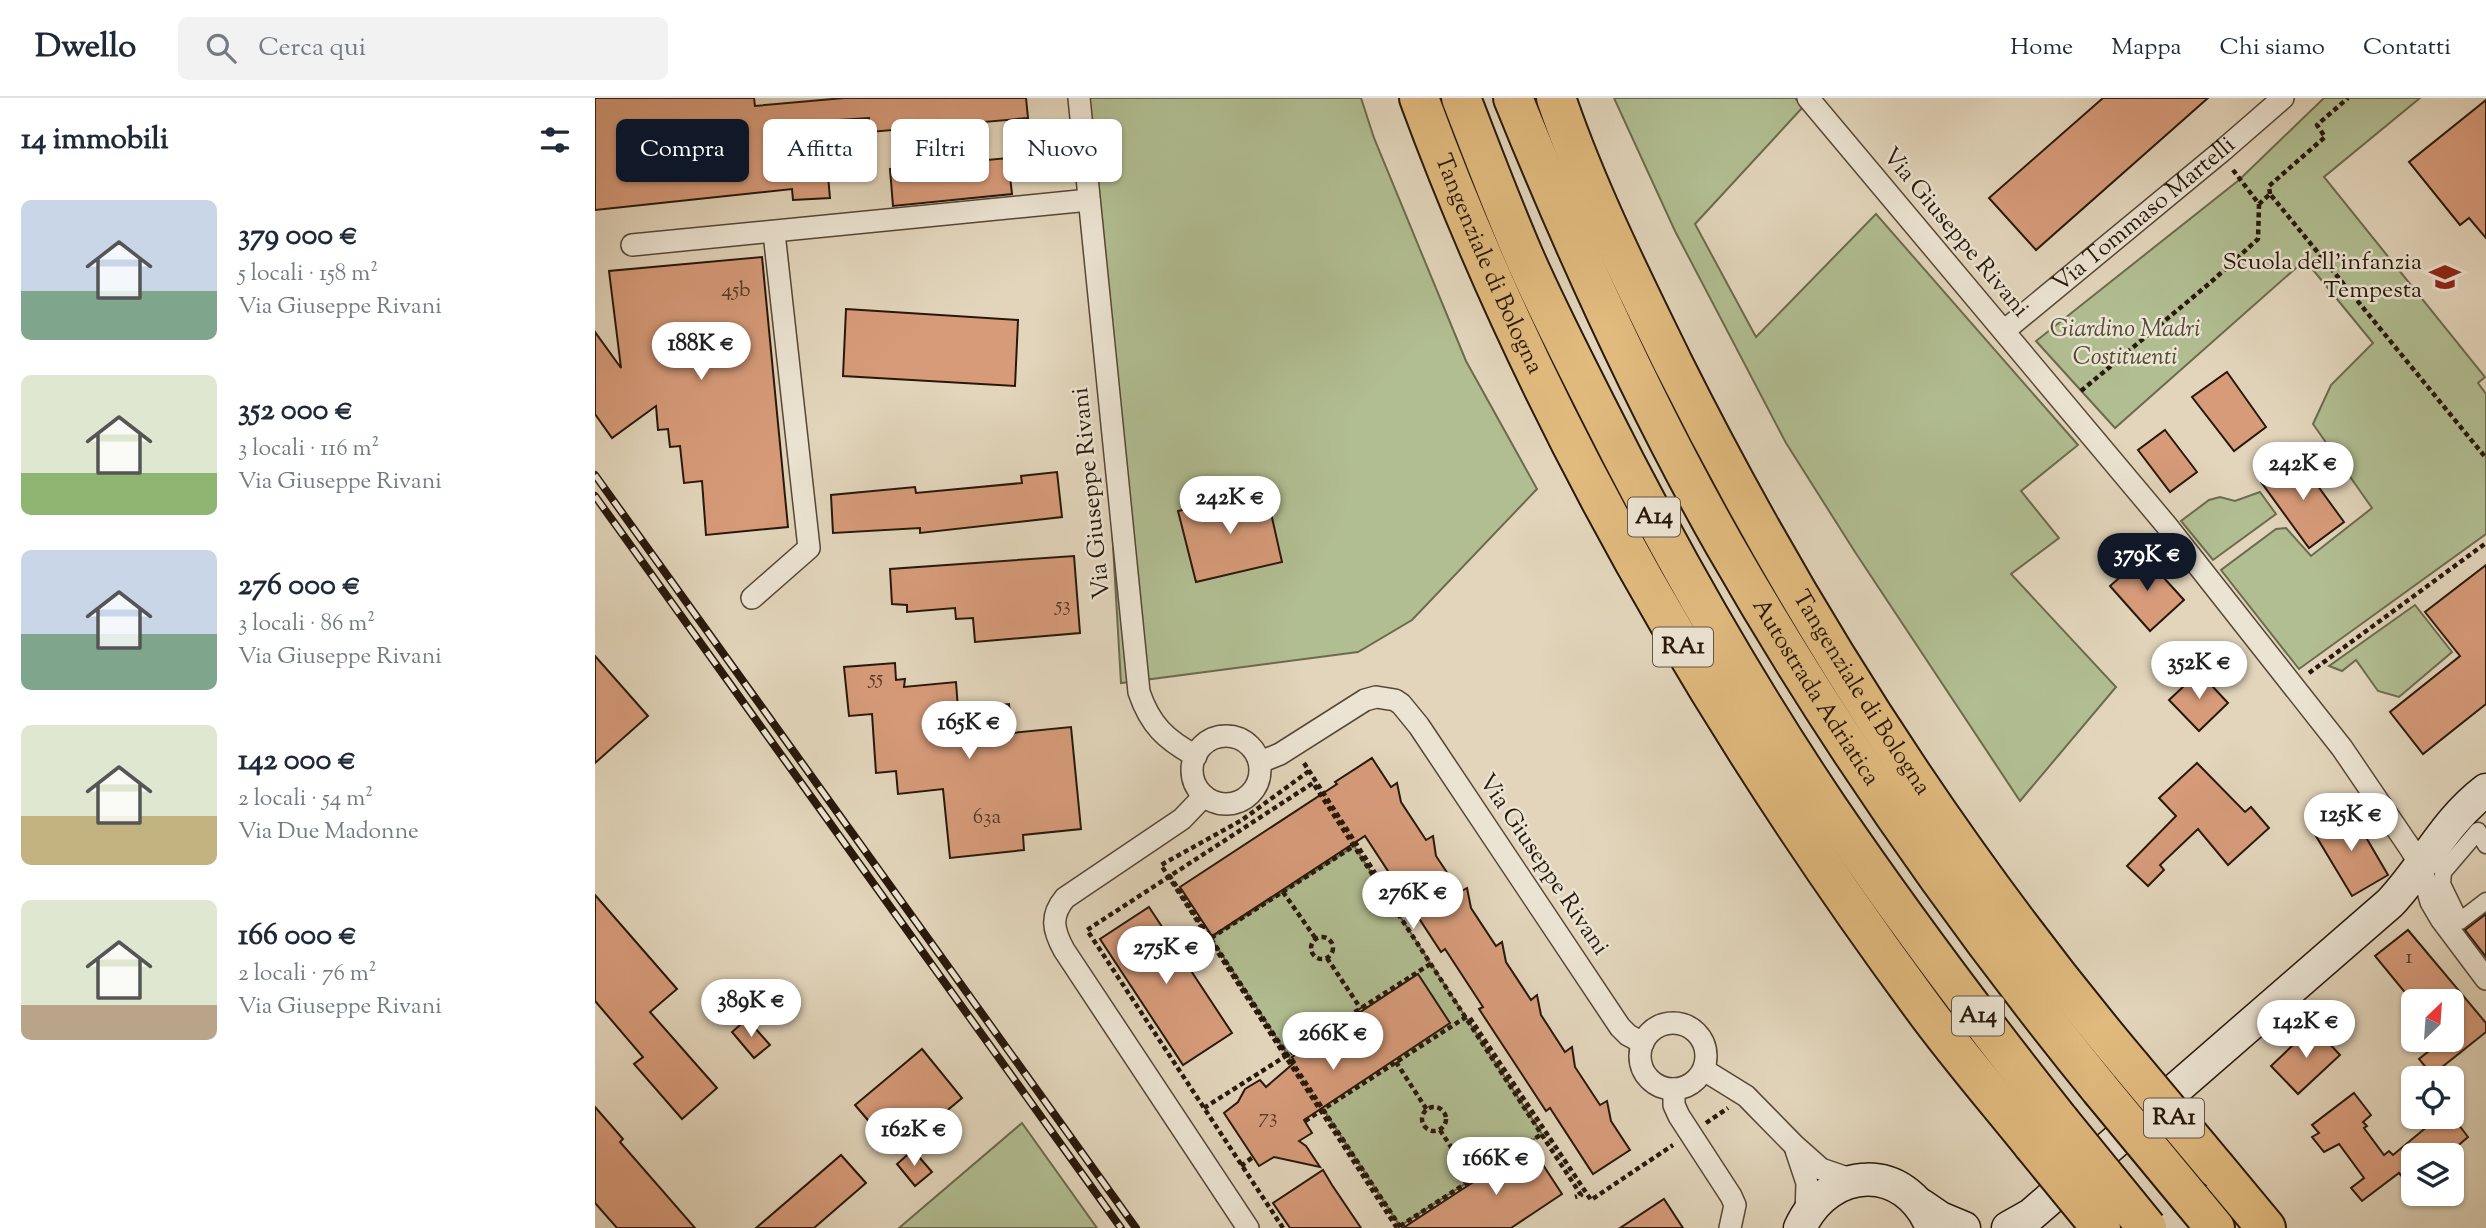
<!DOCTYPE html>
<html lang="it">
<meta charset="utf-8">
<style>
body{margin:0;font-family:"Sorts Mill Goudy",serif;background:#f2f2f3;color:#1f2937;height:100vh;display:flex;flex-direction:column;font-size:26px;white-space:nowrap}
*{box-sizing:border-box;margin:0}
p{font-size:23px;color:#747a83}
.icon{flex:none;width:38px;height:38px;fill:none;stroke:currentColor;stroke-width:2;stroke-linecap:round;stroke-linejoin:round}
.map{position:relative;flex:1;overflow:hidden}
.details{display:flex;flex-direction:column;background:#fff;width:595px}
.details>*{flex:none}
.hud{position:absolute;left:21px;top:21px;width:665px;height:63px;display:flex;gap:14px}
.needle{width:46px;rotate:25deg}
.buttons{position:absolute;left:1806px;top:891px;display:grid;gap:14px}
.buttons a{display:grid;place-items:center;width:63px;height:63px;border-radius:10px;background:#fff;box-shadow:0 2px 5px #0004;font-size:35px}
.price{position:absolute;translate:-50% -60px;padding:0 16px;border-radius:24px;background:#fff;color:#222;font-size:23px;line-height:46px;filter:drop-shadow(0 2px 4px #0008)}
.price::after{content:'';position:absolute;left:50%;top:42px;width:21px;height:16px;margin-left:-10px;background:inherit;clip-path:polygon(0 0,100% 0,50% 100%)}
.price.active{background:#111827;color:#fff}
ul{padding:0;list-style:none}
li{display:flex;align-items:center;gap:21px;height:175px;padding:0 21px}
li span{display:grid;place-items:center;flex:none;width:196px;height:140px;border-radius:10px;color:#555}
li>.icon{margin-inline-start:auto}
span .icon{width:84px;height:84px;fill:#fffc;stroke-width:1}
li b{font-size:30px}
h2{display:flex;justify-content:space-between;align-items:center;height:84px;padding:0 21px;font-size:30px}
.pill{padding:0 24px;border-radius:10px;background:#fff;box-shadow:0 2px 5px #0004;font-size:24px;line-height:63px}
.pill.active{background:#111827;color:#fff}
header{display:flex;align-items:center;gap:42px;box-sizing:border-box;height:98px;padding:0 35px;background:#fff;border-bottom:2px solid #e0e1e3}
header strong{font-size:33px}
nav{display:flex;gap:38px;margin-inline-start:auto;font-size:24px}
.search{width:490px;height:63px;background:#f2f2f3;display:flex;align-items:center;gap:18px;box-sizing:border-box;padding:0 24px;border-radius:10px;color:#747a83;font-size:26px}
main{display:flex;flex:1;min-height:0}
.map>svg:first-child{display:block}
.green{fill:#b1be92;stroke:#6c6b4e;stroke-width:2}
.building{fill:#d79b7a;stroke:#28180b;stroke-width:2}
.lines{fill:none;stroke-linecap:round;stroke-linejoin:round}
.pedestrian-casing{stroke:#564737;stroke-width:19}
.minor-casing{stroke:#564737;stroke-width:24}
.secondary-casing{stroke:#28180b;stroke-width:35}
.motorway-casing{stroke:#28180b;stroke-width:42}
.path{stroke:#28180b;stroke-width:4.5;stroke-dasharray:5 3.5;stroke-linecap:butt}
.pedestrian{stroke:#ece4d3;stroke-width:16}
.minor{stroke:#ece4d3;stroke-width:21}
.secondary{stroke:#ece4d3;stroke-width:32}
.motorway{stroke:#e1ba7e;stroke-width:38}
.rail-casing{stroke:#28180b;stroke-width:8}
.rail{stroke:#ece4d3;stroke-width:5;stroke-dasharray:16;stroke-linecap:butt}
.motorway-bridge-casing{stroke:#28180b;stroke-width:42;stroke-linecap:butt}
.motorway-bridge{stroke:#e1ba7e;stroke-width:38}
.labels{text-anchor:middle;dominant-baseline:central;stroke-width:5;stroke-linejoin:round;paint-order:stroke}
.number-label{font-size:21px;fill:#543927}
.shield{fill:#ece4d3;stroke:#635547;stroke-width:2}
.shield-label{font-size:23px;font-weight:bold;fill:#28180b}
.street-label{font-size:24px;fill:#28180b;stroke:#ece4d3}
.poi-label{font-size:24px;fill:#28180b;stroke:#ece4d3;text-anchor:end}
.park-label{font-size:24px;font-style:italic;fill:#514a34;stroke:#ece4d3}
</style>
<header>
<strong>Dwello</strong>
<div class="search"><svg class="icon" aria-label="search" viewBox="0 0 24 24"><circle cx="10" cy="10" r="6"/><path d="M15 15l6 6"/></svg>Cerca qui</div>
<nav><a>Home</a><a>Mappa</a><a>Chi siamo</a><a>Contatti</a></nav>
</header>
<main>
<section class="details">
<h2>14 immobili<svg class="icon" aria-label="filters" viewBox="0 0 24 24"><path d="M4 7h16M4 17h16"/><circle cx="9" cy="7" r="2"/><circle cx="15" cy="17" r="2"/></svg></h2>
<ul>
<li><span style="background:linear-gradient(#c9d6e8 65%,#7fa58c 0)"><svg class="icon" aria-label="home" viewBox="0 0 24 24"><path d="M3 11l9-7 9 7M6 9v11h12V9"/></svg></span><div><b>379 000 €</b><p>5 locali · 158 m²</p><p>Via Giuseppe Rivani</p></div></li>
<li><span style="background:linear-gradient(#dfe7d0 70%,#8fb573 0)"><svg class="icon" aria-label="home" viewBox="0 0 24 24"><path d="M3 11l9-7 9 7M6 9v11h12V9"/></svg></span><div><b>352 000 €</b><p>3 locali · 116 m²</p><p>Via Giuseppe Rivani</p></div></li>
<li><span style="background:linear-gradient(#c9d6e8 60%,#7fa58c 0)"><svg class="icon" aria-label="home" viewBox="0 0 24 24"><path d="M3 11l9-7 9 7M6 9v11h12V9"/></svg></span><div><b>276 000 €</b><p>3 locali · 86 m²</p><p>Via Giuseppe Rivani</p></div></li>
<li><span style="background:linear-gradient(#dfe7d0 65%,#c2b280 0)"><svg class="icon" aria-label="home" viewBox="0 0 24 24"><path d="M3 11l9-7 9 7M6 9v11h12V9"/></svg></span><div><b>142 000 €</b><p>2 locali · 54 m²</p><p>Via Due Madonne</p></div></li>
<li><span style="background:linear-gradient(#dfe7d0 75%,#b9a48a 0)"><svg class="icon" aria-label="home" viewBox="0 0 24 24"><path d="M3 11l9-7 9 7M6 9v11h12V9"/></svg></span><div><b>166 000 €</b><p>2 locali · 76 m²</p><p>Via Giuseppe Rivani</p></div></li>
</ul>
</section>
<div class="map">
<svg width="1891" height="1130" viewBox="0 0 1891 1130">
<rect width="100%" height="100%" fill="#e2d5bb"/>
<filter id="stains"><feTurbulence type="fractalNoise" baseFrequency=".00286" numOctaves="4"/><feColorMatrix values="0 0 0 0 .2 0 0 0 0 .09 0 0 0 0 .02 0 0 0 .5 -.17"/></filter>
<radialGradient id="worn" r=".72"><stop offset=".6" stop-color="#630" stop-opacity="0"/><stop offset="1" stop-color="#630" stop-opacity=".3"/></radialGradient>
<g class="green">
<path d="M 492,0 L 766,0 L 779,40 L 871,263 L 942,391 L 817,522 L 763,554 L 526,585 Z"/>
<path d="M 1019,0 L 1200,0 L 1208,9 L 1100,126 L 1161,239 L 1281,116 L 1483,347 L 1426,393 L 1464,440 L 1416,476 L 1521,589 L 1425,703 L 1260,454 L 1191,345 L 1080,133 Z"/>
<path d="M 1729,0 L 1825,0 L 1729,79 L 1890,279 L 1883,285 L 1891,296 L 1891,436 L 1704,571 L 1626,472 L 1681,431 L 1691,430 L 1716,458 L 1777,410 L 1718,326 L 1736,287 L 1778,245 L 1710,162 L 1520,330 L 1441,243 L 1644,82 Z"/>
<path d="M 1665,394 L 1681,416 L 1618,462 L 1586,423 L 1614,402 L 1625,399 L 1640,403 Z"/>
<path d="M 1820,507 L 1857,554 L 1804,599 L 1783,593 L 1761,562 L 1747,573 L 1734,568 Z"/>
<path d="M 759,748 L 947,1036 L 805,1128 L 616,840 Z"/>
<path d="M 427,1025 L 502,1130 L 304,1130 Z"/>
</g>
<g class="building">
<path d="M 0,0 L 159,0 L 160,8 L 249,0 L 431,0 L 433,20 L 275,34 L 274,20 L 228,23 L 235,100 L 198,102 L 197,91 L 0,112 Z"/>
<path d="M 1508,0 L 1613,0 L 1441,152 L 1394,100 Z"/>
<path d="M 1891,2 L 1891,140 L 1874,120 L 1865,127 L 1814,64 Z"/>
<path d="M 413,60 L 417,96 L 298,108 L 295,71 Z"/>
<path d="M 167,159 L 193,429 L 111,437 L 107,383 L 89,385 L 85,348 L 75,349 L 73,331 L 63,332 L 61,308 L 17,340 L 0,316 L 0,234 L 26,270 L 14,173 Z"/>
<path d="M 251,211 L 423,222 L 420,288 L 248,278 Z"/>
<path d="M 1632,274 L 1671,329 L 1639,353 L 1597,299 Z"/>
<path d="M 1570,332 L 1602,374 L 1575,394 L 1543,352 Z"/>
<path d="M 1701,358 L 1749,424 L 1714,450 L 1666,384 Z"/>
<path d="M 462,374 L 467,419 L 325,435 L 325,430 L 238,435 L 236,397 L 320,389 L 321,395 L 427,385 L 426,378 Z"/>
<path d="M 671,393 L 687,464 L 601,484 L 583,413 Z"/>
<path d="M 479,458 L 485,535 L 380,544 L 378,520 L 361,521 L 360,510 L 312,514 L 312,507 L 297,506 L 295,471 Z"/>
<path d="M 1549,458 L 1589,502 L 1555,533 L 1515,488 Z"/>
<path d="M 1891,467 L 1891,606 L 1828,656 L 1795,614 L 1865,558 L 1830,514 Z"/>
<path d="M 0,558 L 53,618 L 0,665 Z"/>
<path d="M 300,565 L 301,582 L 310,581 L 309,589 L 361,584 L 363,611 L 414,606 L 417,635 L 476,629 L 486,731 L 428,737 L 429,752 L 355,760 L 348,691 L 303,696 L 301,673 L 281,675 L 277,616 L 254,618 L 249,569 Z"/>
<path d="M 1604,574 L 1633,605 L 1604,633 L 1574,602 Z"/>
<path d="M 777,660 L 796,689 L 802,685 L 806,704 L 831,742 L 838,738 L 841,758 L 865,794 L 872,790 L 876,810 L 901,848 L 907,844 L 911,864 L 936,902 L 942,897 L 946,917 L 970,954 L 977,949 L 980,969 L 1005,1007 L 1012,1003 L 1016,1023 L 1035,1052 L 998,1076 L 955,1010 L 951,1013 L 884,911 L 888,909 L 850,851 L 846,854 L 770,738 L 617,838 L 585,789 L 742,686 L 740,684 Z"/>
<path d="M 1602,665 L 1650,714 L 1656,709 L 1674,730 L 1633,767 L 1603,731 L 1565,767 L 1569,772 L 1553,788 L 1532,768 L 1581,718 L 1564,700 Z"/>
<path d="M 1755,712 L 1793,777 L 1757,798 L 1718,733 Z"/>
<path d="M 0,797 L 82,891 L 55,914 L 122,990 L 87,1021 L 39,966 L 48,959 L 0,903 Z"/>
<path d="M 554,809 L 637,935 L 588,967 L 505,841 Z"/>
<path d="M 1891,816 L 1891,859 L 1870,832 Z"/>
<path d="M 1813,832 L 1891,925 L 1891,934 L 1837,977 L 1824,961 L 1848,942 L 1857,942 L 1857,903 L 1817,903 L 1780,858 Z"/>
<path d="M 823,876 L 855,925 L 709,1022 L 717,1035 L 704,1043 L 711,1048 L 725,1069 L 679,1059 L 664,1068 L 629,1015 L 643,1004 L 650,991 L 665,982 L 671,989 L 700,964 L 697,959 Z"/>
<path d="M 152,921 L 175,947 L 159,960 L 137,934 Z"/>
<path d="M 1718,928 L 1745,957 L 1703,996 L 1676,968 Z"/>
<path d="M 327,951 L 367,1000 L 301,1055 L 260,1007 Z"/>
<path d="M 1759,995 L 1776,1017 L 1768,1024 L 1772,1028 L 1769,1030 L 1789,1057 L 1794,1053 L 1798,1057 L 1845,1018 L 1857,1018 L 1873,1039 L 1852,1057 L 1818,1057 L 1818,1092 L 1804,1075 L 1767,1103 L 1756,1090 L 1769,1080 L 1744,1046 L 1729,1054 L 1717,1039 L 1724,1035 L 1717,1027 Z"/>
<path d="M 0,1009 L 28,1041 L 25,1044 L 100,1130 L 22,1130 L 0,1105 Z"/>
<path d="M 935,1047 L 967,1096 L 916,1130 L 808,1130 Z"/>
<path d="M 318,1052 L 337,1074 L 320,1088 L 302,1066 Z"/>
<path d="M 246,1057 L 271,1085 L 219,1130 L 161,1130 Z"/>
<path d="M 728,1072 L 737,1087 L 766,1130 L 695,1130 L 678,1105 Z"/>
<path d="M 1069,1101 L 1088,1130 L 1025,1130 Z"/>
</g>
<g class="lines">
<g class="pedestrian-casing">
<path id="pedestrian" d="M 1891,747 L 1883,733 L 1848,774 L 1847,786 L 1865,823 L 1891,803"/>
</g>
<g class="minor-casing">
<g id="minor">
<path d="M 484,0 L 544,594 C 555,627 571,642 601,658"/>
<path d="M 1213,0 L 1572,428 L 1747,650 L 1815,750 L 1826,768 L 1836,804 L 1846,821 L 1891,881"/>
<path d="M 37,147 L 494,102"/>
<path id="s1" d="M 1409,233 L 1627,53 L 1688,0"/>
<path d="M 157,500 L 214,450 L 179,135"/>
<circle cx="631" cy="672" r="34"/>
<path d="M 665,664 L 685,656 L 770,602 L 781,599 L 800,602 L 806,606 L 824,628 L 1025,929 L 1033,937 L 1048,945"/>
<path d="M 609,698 L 587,721 L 470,800 C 455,818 458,832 469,852 L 653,1130"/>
<circle cx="1078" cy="958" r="33"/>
<path d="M 1109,972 L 1151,998 L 1199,1047 L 1226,1071 L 1261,1083"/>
<path d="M 1079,991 L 1079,1007 L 1084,1018 L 1136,1098 L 1140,1107 L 1135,1130"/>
<path d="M 1201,1052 L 1212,1085 L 1211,1116"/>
</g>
</g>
<g class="secondary-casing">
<g id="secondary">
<path d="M 1326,1107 L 1345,1120 L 1369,1130"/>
<path d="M 1205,1130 C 1234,1067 1311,1064 1337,1130"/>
<path d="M 1413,1130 L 1436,1117 L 1795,805 C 1831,767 1848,725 1891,692"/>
</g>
</g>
<g class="motorway-casing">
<g id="motorway">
<path id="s2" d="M 824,0 C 944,326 1122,630 1327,908 C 1362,956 1401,1001 1438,1047"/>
<path d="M 866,0 C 886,52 906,105 928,156 C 950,207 976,257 1001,307 C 1070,445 1147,582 1234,711 C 1307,818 1385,922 1465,1023"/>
<path id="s3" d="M 918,0 C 980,153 1048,303 1129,446 C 1238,637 1366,820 1505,991"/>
<path id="s4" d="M 961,0 C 992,91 1036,179 1078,265 C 1203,515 1356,754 1536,968"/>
<path d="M 1622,1071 L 1671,1130"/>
<path d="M 1596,1101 L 1620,1130"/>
</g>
</g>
<g class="path">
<path d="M 1638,72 L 1664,106 L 1675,96 L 1891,360"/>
<path d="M 1675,96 L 1674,88 L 1730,39 L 1722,27 L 1753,0"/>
<path d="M 1486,293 L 1616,184 L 1663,141 L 1664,106"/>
<path d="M 1714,575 L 1891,445"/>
<path d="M 709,665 L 780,775"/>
<path d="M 714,673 L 647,722 L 566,767 L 802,1130"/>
<path d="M 574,777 L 806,1130"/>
<path d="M 688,794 L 721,841"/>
<circle cx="727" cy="850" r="11"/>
<path d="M 616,840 L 759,748"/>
<path d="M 732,860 L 766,911"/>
<path d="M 875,920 L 996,1102 L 1078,1047"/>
<path d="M 801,964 L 832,1012"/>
<circle cx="839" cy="1021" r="12"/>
<path d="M 609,1010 L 837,865"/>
<path d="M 710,1023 L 871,919"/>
<path d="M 1111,1025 L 1133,1010"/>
<path d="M 845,1032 L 877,1081"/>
<path d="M 646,1068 L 658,1059"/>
<path d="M 805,1128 L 947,1036"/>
<path d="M 688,1130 L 492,832 L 718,685 L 986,1097 L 980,1099"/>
</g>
<use href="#pedestrian" class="pedestrian"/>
<use href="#minor" class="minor"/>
<use href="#secondary" class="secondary"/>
<use href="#motorway" class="motorway"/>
<g class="rail-casing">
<g id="rail">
<path d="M 0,377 L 541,1130"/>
<path d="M 0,398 L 526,1130"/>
</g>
</g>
<use href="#rail" class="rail"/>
<g class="motorway-bridge-casing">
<g id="motorway-bridge">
<path d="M 1536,968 L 1622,1071"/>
<path d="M 1505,991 L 1596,1101"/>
<path d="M 1465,1023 L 1552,1130"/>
<path d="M 1438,1047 L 1506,1130"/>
</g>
</g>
<use href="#motorway-bridge" class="motorway-bridge"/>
</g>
<defs>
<g id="school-bare" transform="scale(2.415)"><path d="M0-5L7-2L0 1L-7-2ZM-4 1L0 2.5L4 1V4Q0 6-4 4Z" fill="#8f2418" stroke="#ece4d3" stroke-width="2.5" paint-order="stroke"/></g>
</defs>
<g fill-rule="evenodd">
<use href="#school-bare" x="1850" y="179"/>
</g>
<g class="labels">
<g class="number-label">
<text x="141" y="193">45b</text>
<text x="468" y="508">53</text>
<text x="281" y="581">55</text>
<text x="392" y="720">63a</text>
<text x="1814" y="860">1</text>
<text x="673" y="1020">73</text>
</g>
<g class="shield">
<rect x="1033" y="399.5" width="52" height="39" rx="5"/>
<rect x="1058" y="529.5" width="60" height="39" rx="5"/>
<rect x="1357" y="898.5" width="52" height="39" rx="5"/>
<rect x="1549" y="1000.5" width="60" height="39" rx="5"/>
</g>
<g class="shield-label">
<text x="1059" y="419">A14</text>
<text x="1088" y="549">RA1</text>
<text x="1383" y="918">A14</text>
<text x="1579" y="1020">RA1</text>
</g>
<g class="street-label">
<text stroke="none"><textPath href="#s1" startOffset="182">Via Tommaso Martelli</textPath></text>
<text transform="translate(1360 135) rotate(50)">Via Giuseppe Rivani</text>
<text stroke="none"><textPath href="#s2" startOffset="180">Tangenziale di Bologna</textPath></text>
<text transform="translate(497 395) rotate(-96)">Via Giuseppe Rivani</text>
<text stroke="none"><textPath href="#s3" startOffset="668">Autostrada Adriatica</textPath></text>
<text stroke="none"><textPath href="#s4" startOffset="670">Tangenziale di Bologna</textPath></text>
<text transform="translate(948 767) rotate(56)">Via Giuseppe Rivani</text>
</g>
<g class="poi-label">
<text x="1827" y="165">Scuola dell'infanzia<tspan x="1827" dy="28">Tempesta</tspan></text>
</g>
<g class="park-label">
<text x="1530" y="232">Giardino Madri<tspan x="1530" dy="28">Costituenti</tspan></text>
</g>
</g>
<rect width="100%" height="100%" filter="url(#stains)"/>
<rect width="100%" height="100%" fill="url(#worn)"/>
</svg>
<div class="buttons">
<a><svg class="needle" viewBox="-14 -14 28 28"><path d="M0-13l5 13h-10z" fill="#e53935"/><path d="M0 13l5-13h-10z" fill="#747a83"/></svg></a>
<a><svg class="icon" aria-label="locate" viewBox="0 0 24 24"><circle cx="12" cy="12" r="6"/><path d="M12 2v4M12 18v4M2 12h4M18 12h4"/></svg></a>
<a><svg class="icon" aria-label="layers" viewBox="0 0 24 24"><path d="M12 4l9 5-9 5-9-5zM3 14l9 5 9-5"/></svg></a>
</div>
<b class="price" style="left:106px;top:284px">188K €</b>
<b class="price" style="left:1708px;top:404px">242K €</b>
<b class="price" style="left:635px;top:438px">242K €</b>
<b class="price active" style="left:1552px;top:495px">379K €</b>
<b class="price" style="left:1604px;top:603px">352K €</b>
<b class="price" style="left:374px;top:663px">165K €</b>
<b class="price" style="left:1756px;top:755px">125K €</b>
<b class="price" style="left:818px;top:833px">276K €</b>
<b class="price" style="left:571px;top:888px">275K €</b>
<b class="price" style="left:156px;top:941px">389K €</b>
<b class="price" style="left:1711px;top:962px">142K €</b>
<b class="price" style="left:738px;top:974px">266K €</b>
<b class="price" style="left:319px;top:1070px">162K €</b>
<b class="price" style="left:901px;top:1099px">166K €</b>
<div class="hud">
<a class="pill active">Compra</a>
<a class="pill">Affitta</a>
<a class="pill">Filtri</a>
<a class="pill">Nuovo</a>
</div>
</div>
</main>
